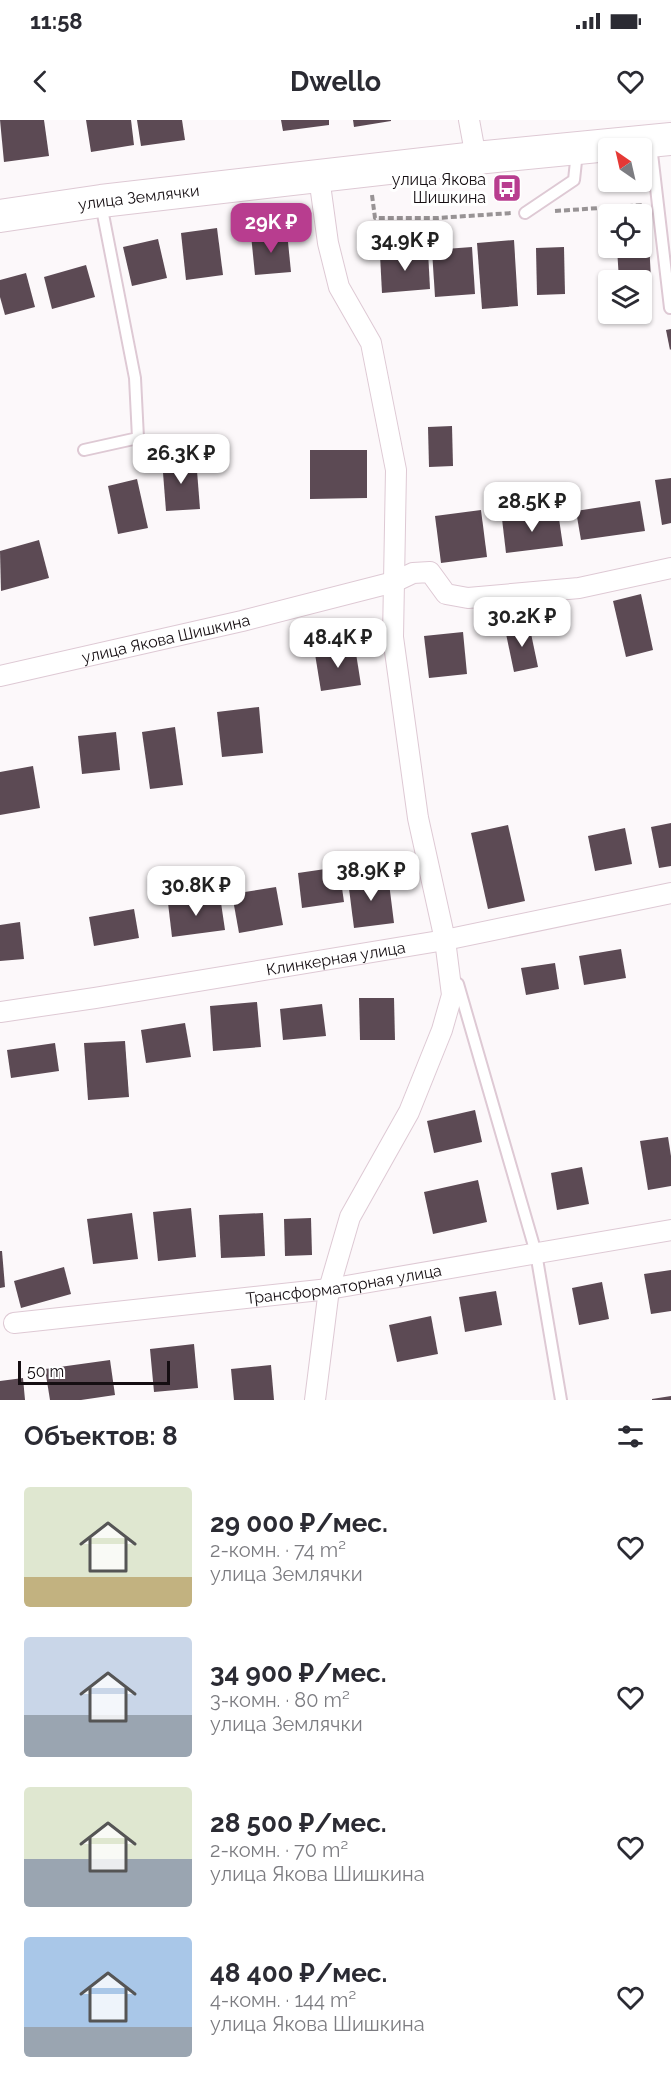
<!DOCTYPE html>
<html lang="ru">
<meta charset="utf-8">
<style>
body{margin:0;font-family:Raleway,sans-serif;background:#f2f2f3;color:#2b2b33;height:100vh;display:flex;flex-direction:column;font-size:22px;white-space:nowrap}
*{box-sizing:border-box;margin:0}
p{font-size:20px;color:#7c7c81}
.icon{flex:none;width:33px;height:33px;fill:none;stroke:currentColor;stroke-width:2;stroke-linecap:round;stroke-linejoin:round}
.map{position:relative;height:1280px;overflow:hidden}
.side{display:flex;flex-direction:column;background:#fff;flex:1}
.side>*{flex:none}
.needle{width:39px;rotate:326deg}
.controls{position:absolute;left:598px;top:18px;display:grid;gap:12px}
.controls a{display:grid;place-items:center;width:54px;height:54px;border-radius:6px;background:#fff;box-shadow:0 2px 4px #0004;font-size:30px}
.scale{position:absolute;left:18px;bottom:15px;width:152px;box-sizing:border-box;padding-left:6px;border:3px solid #150e12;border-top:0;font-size:16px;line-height:21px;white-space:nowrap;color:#150e12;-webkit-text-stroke:4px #fff;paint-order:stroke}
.price{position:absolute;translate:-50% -51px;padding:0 14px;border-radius:12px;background:#fff;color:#222;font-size:20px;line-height:39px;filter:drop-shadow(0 2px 3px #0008)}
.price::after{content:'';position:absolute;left:50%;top:36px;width:18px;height:14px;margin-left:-9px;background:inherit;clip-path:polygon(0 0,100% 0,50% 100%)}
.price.current{background:#b83d8f;color:#fff}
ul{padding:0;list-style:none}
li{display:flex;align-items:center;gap:18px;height:150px;padding:0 24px}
li span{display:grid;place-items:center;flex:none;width:168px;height:120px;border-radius:6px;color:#555}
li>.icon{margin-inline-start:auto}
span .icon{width:72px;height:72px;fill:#fffc;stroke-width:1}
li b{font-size:26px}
h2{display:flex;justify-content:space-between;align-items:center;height:72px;padding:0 24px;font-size:26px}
.status{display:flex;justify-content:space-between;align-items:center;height:42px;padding:0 30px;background:#fff;direction:ltr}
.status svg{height:16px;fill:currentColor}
header{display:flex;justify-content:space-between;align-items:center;height:78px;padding:0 24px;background:#fff;font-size:27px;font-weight:700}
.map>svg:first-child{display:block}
.building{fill:#5c4a54}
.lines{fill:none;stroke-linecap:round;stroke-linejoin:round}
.lane-casing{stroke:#dec9d4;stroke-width:14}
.street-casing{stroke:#dec9d4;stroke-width:22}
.primary-casing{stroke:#dec9d4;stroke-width:34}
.path{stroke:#989395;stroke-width:4;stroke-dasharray:6 3;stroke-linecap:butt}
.lane{stroke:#fff;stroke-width:10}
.street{stroke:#fff;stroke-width:20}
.primary{stroke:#fff;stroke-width:32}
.labels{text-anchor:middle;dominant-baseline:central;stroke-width:6;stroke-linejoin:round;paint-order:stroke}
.poi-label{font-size:16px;fill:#150e12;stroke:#fff;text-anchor:end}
.street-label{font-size:16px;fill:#150e12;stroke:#fff}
</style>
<div class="status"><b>11:58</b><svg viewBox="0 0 49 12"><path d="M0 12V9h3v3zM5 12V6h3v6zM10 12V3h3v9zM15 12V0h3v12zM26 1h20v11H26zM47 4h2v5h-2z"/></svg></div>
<header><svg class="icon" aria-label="back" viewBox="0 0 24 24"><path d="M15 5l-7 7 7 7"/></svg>Dwello<svg class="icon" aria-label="heart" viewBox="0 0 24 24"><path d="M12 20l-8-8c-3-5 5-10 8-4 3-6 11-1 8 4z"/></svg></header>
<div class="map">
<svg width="671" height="1280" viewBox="0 0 671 1280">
<rect width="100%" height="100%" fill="#fcf8fa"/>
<g class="building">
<path d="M 0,0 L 44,0 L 49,36 L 4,42 Z"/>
<path d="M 86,0 L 131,0 L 134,25 L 91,32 Z"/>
<path d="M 137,0 L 182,0 L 185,20 L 141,26 Z"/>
<path d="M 281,0 L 329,0 L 329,5 L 283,11 Z"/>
<path d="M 353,0 L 391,0 L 391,1 L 354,7 Z"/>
<path d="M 217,108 L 223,155 L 186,160 L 181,113 Z"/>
<path d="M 287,112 L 291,152 L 255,155 L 251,115 Z"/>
<path d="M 158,119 L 167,158 L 132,166 L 123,127 Z"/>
<path d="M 514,120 L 518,186 L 482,189 L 477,123 Z"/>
<path d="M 649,122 L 651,159 L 619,160 L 617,128 L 642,128 L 642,123 Z"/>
<path d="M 472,127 L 475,174 L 435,177 L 432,130 Z"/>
<path d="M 564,127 L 565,174 L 537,175 L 536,128 Z"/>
<path d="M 428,131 L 430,169 L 382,173 L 380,135 Z"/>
<path d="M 86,145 L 95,177 L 52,189 L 44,157 Z"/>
<path d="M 26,153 L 35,187 L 5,195 L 0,177 L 0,160 Z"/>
<path d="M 671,209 L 671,229 L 670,230 L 666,210 Z"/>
<path d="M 452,306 L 453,346 L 429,347 L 428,307 Z"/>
<path d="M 310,330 L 367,330 L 367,378 L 310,379 Z"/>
<path d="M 196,338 L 200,389 L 166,391 L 162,340 Z"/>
<path d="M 671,358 L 671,403 L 662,405 L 655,360 Z"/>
<path d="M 137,359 L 148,408 L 118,414 L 108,366 Z"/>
<path d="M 640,381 L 645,411 L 581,420 L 576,391 Z"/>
<path d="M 481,390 L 487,437 L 441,443 L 435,396 Z"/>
<path d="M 558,392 L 563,426 L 506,433 L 502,399 Z"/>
<path d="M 39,420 L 49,458 L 1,471 L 0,431 Z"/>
<path d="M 641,474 L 653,530 L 626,537 L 613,481 Z"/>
<path d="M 529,504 L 538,547 L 514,552 L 505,509 Z"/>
<path d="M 463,512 L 467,554 L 429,558 L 424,516 Z"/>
<path d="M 355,527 L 361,565 L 321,571 L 315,534 Z"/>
<path d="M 259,587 L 263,633 L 222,637 L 217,592 Z"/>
<path d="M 175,607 L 183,665 L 150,669 L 142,612 Z"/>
<path d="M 116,612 L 120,650 L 82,654 L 78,616 Z"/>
<path d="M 33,646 L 40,688 L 0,695 L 0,652 Z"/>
<path d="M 671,703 L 671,746 L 659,748 L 651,707 Z"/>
<path d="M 508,705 L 525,781 L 488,789 L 471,713 Z"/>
<path d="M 625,708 L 632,744 L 595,751 L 588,716 Z"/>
<path d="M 339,747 L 344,782 L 302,788 L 298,753 Z"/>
<path d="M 388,755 L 394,803 L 354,808 L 348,761 Z"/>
<path d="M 276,767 L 283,805 L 239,813 L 232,774 Z"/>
<path d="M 220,776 L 225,810 L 172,817 L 168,783 Z"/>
<path d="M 134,789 L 139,818 L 94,826 L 89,797 Z"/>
<path d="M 20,802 L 24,839 L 0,841 L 0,805 Z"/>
<path d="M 621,829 L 626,858 L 584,865 L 579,836 Z"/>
<path d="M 555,843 L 559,869 L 526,875 L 521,848 Z"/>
<path d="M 359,878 L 394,878 L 395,920 L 360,920 Z"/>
<path d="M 257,882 L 261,927 L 213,931 L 210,886 Z"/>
<path d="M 322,884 L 326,916 L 283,920 L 280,889 Z"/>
<path d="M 185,903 L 191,937 L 146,943 L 141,910 Z"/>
<path d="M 125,921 L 129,977 L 88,980 L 84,923 Z"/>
<path d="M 55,923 L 59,951 L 11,958 L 7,930 Z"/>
<path d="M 475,990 L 482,1022 L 434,1033 L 427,1001 Z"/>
<path d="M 668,1017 L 671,1036 L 671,1066 L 648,1070 L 640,1021 Z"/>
<path d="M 582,1047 L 589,1084 L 557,1090 L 551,1053 Z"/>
<path d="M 478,1060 L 487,1102 L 433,1114 L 424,1072 Z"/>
<path d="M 191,1088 L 196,1137 L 158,1141 L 153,1092 Z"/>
<path d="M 132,1093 L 138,1139 L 93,1144 L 87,1099 Z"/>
<path d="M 263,1093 L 265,1136 L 221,1138 L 219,1095 Z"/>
<path d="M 311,1098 L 312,1135 L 285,1136 L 284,1099 Z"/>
<path d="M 0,1131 L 2,1131 L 5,1167 L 0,1168 Z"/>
<path d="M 64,1147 L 71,1174 L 21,1188 L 14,1161 Z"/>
<path d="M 671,1150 L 671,1191 L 651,1194 L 644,1154 Z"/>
<path d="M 602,1162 L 609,1199 L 579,1205 L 572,1168 Z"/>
<path d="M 496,1171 L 502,1205 L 465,1212 L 459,1177 Z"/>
<path d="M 431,1196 L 438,1234 L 397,1242 L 389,1205 Z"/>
<path d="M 194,1224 L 198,1268 L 154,1272 L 150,1229 Z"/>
<path d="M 110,1240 L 115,1275 L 81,1280 L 50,1280 L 45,1249 Z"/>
<path d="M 271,1245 L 274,1280 L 234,1280 L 231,1249 Z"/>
<path d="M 23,1258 L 25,1280 L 0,1280 L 0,1261 Z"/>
<path d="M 671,1276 L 671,1280 L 652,1280 L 652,1279 Z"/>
</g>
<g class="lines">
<g class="lane-casing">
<g id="lane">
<path d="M 651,25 L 670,188"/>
<path d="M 525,93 L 574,60 L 577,32"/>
<path d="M 84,330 L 138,318 L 135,258 L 101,84"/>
<path d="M 458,864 L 536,1133 L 561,1280"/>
</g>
</g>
<g class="street-casing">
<g id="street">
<path d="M 469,0 L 476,38"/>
<path id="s1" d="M 0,556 L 242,501 L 394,462 L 413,453 L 430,452 L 446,474 L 468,478 L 579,468 L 671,448"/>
<path id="s2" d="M 0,892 L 95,878 L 445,820 L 671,773"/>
<path id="s3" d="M 14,1203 L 329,1169 L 671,1110"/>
<path d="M 315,1280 L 329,1169 L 350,1097 L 409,992 L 442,910 L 452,875 L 445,820 L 418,698 L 393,517 L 396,350 L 371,223 L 339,167 L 328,123 L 319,57"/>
</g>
</g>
<g class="primary-casing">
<g id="primary">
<path id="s4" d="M 0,96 L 101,81 L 476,38 L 671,19"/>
</g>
</g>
<g class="path">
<path d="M 372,75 L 375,98 L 437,98 L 512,93"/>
<path d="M 555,91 L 644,85"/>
</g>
<use href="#lane" class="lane"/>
<use href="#street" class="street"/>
<use href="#primary" class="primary"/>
</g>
<defs>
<g id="bus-square" transform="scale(1.5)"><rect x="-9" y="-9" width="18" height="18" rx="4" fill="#b83d8f" stroke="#fff"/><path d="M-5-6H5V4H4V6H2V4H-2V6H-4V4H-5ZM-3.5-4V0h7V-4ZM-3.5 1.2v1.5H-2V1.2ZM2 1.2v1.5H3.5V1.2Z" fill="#fff"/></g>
</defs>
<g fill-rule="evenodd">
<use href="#bus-square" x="507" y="68"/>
</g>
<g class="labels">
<g class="poi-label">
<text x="486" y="59">улица Якова<tspan x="486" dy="18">Шишкина</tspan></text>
</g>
<g class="street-label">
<text stroke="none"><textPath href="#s4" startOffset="140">улица Землячки</textPath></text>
<text stroke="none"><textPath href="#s1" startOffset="170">улица Якова Шишкина</textPath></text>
<text stroke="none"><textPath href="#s2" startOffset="340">Клинкерная улица</textPath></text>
<text stroke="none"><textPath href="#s3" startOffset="332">Трансформаторная улица</textPath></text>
</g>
</g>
</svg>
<div class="controls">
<a><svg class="needle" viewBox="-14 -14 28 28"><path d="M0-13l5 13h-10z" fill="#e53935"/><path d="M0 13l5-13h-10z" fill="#7c7c81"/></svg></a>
<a><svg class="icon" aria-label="locate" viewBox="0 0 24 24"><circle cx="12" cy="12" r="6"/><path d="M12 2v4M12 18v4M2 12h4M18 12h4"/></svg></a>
<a><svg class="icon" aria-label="layers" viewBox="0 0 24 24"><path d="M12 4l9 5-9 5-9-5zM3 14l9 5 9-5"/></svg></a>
</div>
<div class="scale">50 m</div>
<b class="price current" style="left:271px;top:134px">29K ₽</b>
<b class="price" style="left:405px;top:152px">34.9K ₽</b>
<b class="price" style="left:181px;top:365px">26.3K ₽</b>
<b class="price" style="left:532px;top:413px">28.5K ₽</b>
<b class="price" style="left:522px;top:528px">30.2K ₽</b>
<b class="price" style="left:338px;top:549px">48.4K ₽</b>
<b class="price" style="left:371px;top:782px">38.9K ₽</b>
<b class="price" style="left:196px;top:797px">30.8K ₽</b>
</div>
<section class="side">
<h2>Объектов: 8<svg class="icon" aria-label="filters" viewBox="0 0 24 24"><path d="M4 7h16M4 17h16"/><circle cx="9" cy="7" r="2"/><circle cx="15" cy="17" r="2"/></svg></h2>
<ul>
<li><span style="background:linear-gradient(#dfe7d0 75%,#c2b280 0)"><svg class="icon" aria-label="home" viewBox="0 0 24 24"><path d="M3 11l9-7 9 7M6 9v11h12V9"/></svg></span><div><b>29 000 ₽/мес.</b><p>2-комн. · 74 m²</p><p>улица Землячки</p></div><svg class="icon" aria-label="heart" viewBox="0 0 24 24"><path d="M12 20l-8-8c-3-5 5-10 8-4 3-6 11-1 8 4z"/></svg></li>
<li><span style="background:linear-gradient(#c9d6e8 65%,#9aa5b1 0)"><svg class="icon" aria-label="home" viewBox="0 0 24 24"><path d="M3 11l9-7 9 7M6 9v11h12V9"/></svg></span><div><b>34 900 ₽/мес.</b><p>3-комн. · 80 m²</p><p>улица Землячки</p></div><svg class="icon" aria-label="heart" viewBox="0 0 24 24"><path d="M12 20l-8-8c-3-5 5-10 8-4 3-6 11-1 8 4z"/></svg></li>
<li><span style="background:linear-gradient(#dfe7d0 60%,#9aa5b1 0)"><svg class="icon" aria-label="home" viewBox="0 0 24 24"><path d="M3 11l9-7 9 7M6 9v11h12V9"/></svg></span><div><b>28 500 ₽/мес.</b><p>2-комн. · 70 m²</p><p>улица Якова Шишкина</p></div><svg class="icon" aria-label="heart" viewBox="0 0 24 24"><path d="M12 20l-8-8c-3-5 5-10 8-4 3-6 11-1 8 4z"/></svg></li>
<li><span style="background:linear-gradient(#a9c7e8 75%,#9aa5b1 0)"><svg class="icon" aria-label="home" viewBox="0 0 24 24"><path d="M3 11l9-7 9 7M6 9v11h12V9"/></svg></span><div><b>48 400 ₽/мес.</b><p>4-комн. · 144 m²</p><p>улица Якова Шишкина</p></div><svg class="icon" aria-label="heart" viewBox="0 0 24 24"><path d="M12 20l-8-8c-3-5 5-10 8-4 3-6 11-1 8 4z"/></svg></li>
</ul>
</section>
